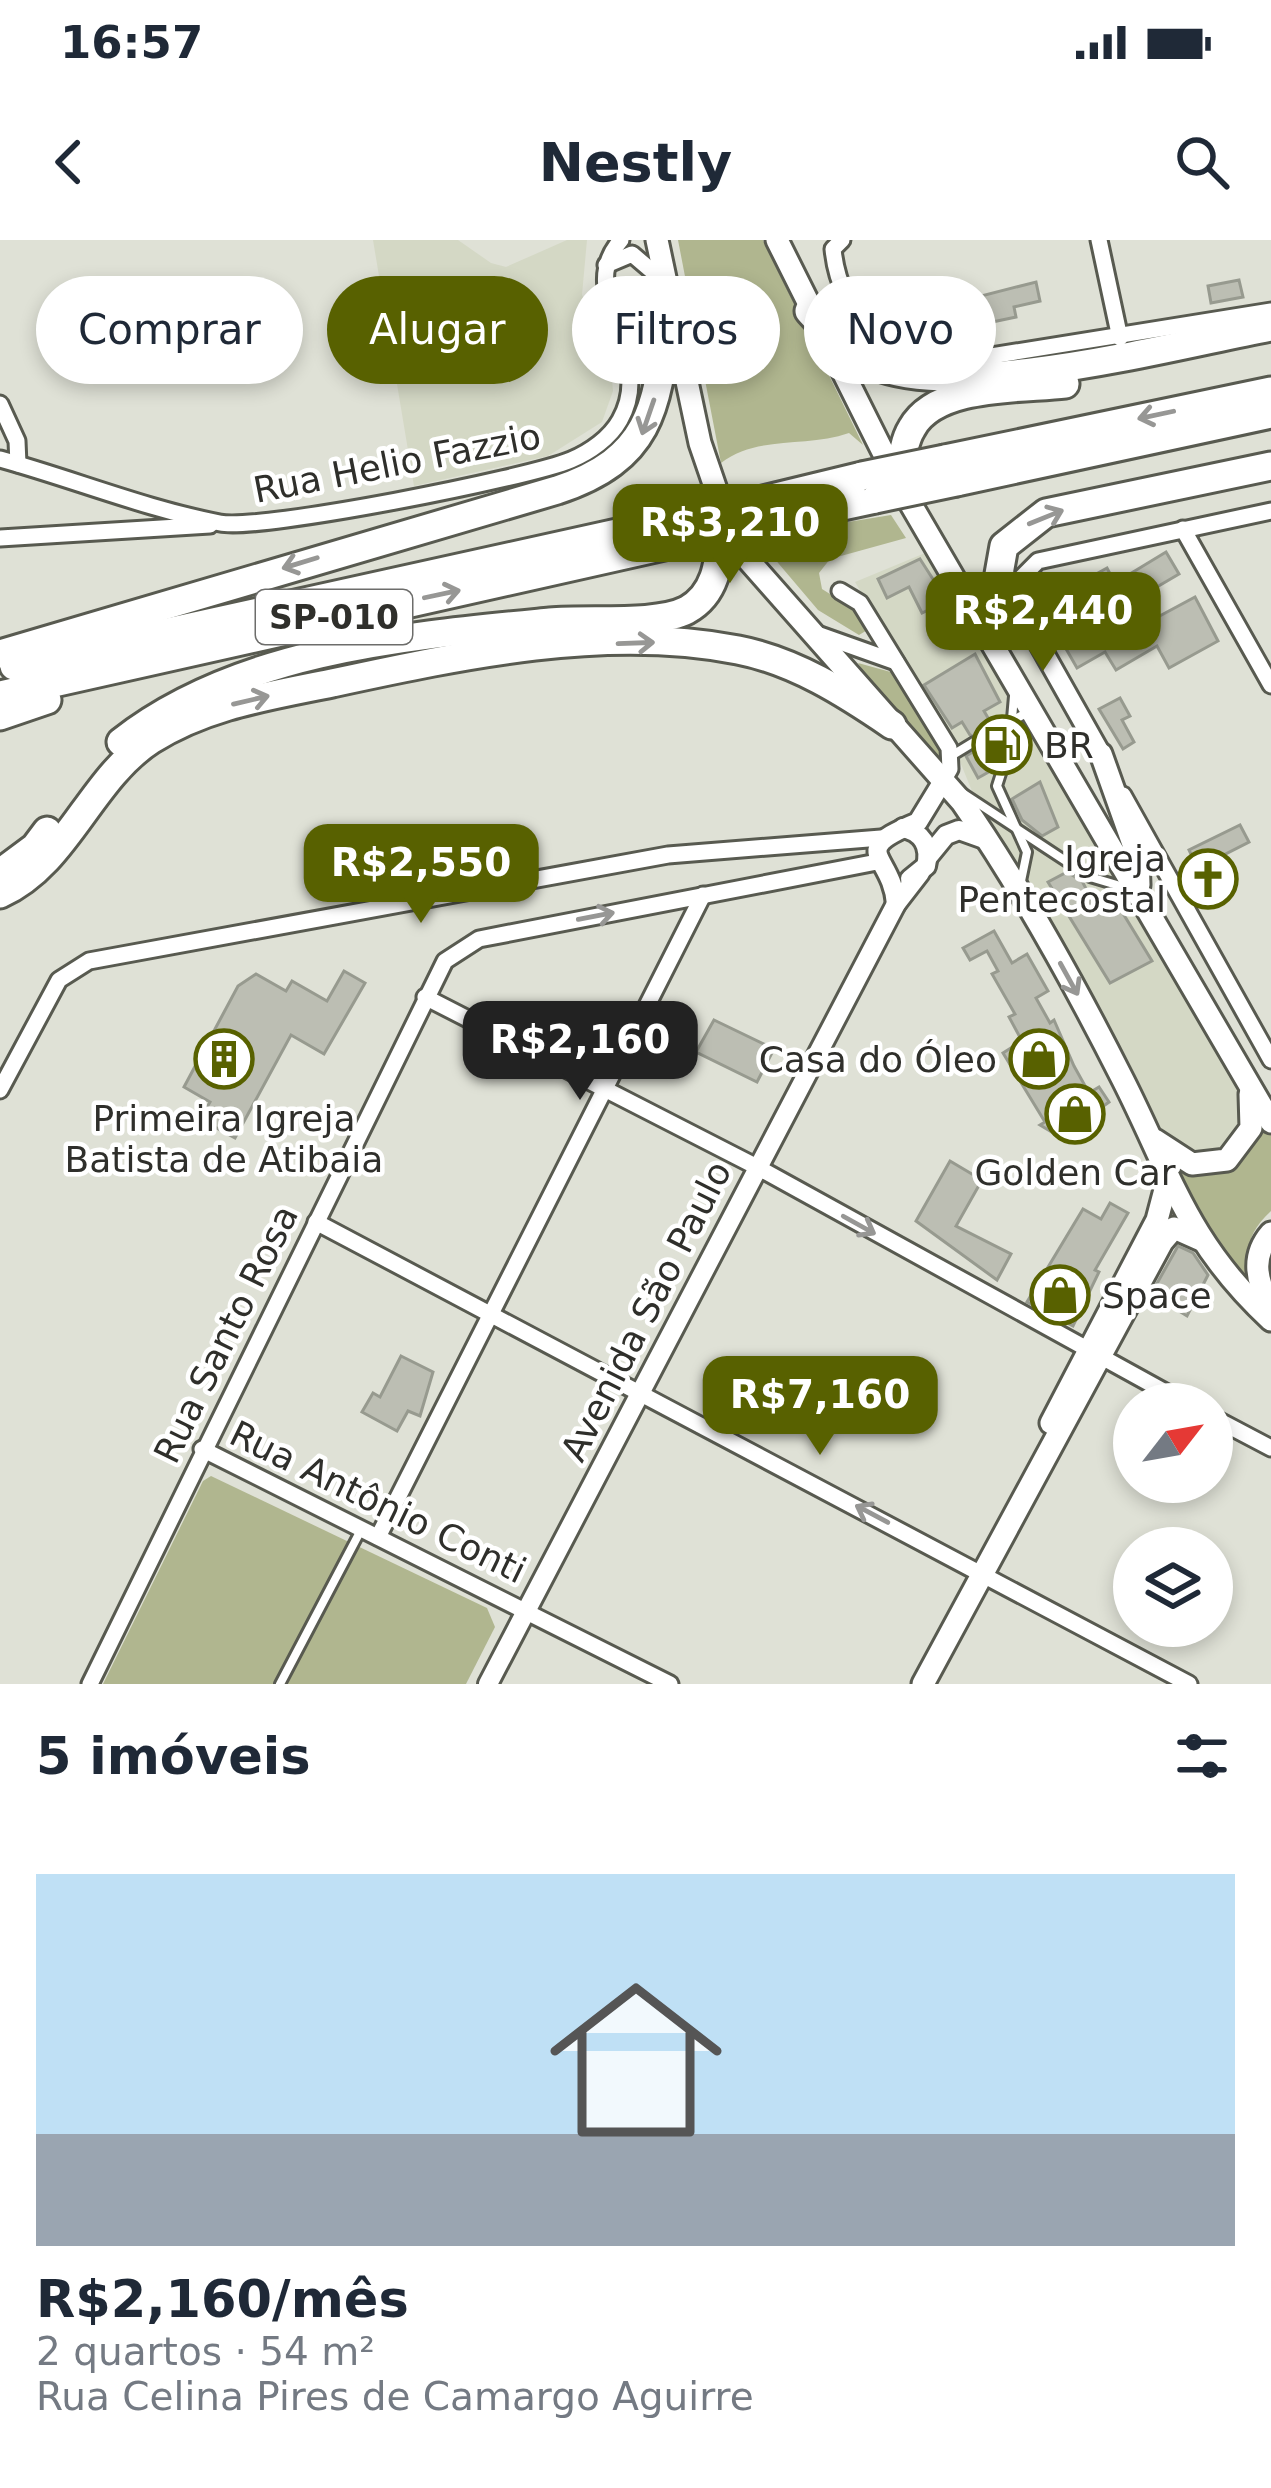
<!DOCTYPE html>
<html lang="pt">
<meta charset="utf-8">
<style>
body{margin:0;font-family:"DejaVu Sans",sans-serif;background:#f2f2f3;color:#1f2937;height:100vh;display:flex;flex-direction:column;font-size:45px;white-space:nowrap}
*{box-sizing:border-box;margin:0}
p{font-size:39px;color:#747a83}
.icon{flex:none;width:66px;height:66px;fill:none;stroke:currentColor;stroke-width:2;stroke-linecap:round;stroke-linejoin:round}
.map{position:relative;height:1444px;overflow:hidden}
.sheet{display:flex;flex-direction:column;background:#fff;flex:1}
.sheet>*{flex:none}
.banner{position:absolute;left:36px;top:36px;width:1200px;height:108px;display:flex;gap:24px}
.needle{width:78px;rotate:59deg}
.buttons{position:absolute;left:1113px;top:1143px;display:grid;gap:24px}
.buttons a{display:grid;place-items:center;width:120px;height:120px;border-radius:50%;background:#fff;box-shadow:0 6px 18px #0003;font-size:60px}
.price{position:absolute;translate:-50% -102px;padding:0 27px;border-radius:24px;background:#586100;color:#fff;font-size:39px;line-height:78px;filter:drop-shadow(0 3px 6px #0008)}
.price::after{content:'';position:absolute;left:50%;top:72px;width:36px;height:27px;margin-left:-18px;background:inherit;clip-path:polygon(0 0,100% 0,50% 100%)}
.price.selected{background:#222;color:#fff}
ul{padding:0;list-style:none}
li{display:grid;align-content:center;gap:24px;height:636px;padding:0 36px}
li span{display:grid;place-items:center;height:372px;border-radius:0px;color:#555}
li>.icon{margin-inline-start:auto}
span .icon{width:216px;height:216px;fill:#fffc;stroke-width:1}
li b{font-size:51px}
h2{display:flex;justify-content:space-between;align-items:center;height:144px;padding:0 36px;font-size:51px}
.pill{padding:0 42px;border-radius:54px;background:#fff;box-shadow:0 6px 18px #0003;font-size:42px;line-height:108px}
.pill.selected{background:#586100;color:#fff}
.status{display:flex;justify-content:space-between;align-items:center;height:84px;padding:0 60px;background:#fff;direction:ltr}
.status svg{height:33px;fill:currentColor}
header{display:flex;justify-content:space-between;align-items:center;height:156px;padding:0 36px;background:#fff;font-size:54px;font-weight:800}
.map>svg:first-child{display:block}
.built{fill:#d4d8c5}
.green{fill:#b0b68f}
.building{fill:#bcbeb3;stroke:#979a8f;stroke-width:3}
.lines{fill:none;stroke-linecap:round;stroke-linejoin:round}
.service-casing{stroke:#585a50;stroke-width:14}
.minor-casing{stroke:#585a50;stroke-width:21}
.tertiary-casing{stroke:#585a50;stroke-width:24}
.secondary-casing{stroke:#585a50;stroke-width:27}
.motorway-casing{stroke:#585a50;stroke-width:33}
.service{stroke:#fff;stroke-width:8}
.minor{stroke:#fff;stroke-width:15}
.tertiary{stroke:#fff;stroke-width:18}
.secondary{stroke:#fff;stroke-width:21}
.motorway{stroke:#fff;stroke-width:27}
.motorway-bridge-casing{stroke:#585a50;stroke-width:33;stroke-linecap:butt}
.motorway-bridge{stroke:#fff;stroke-width:27}
.oneway{stroke:#979795}
.labels{text-anchor:middle;dominant-baseline:central;stroke-width:9;stroke-linejoin:round;paint-order:stroke}
.shield{fill:#fff;stroke:#6d6d6b;stroke-width:3}
.shield-label{font-size:33px;font-weight:bold;fill:#2f2f2b}
.street-label{font-size:36px;fill:#2f2f2b;stroke:#fff}
.poi-label{font-size:36px;fill:#2f2f2b;stroke:#fff;text-anchor:start}
</style>
<div class="status"><b>16:57</b><svg viewBox="0 0 49 12"><path d="M0 12V9h3v3zM5 12V6h3v6zM10 12V3h3v9zM15 12V0h3v12zM26 1h20v11H26zM47 4h2v5h-2z"/></svg></div>
<header><svg class="icon" aria-label="back" viewBox="0 0 24 24"><path d="M15 5l-7 7 7 7"/></svg>Nestly<svg class="icon" aria-label="search" viewBox="0 0 24 24"><circle cx="10" cy="10" r="6"/><path d="M15 15l6 6"/></svg></header>
<div class="map">
<svg width="1271" height="1444" viewBox="0 0 1271 1444">
<rect width="100%" height="100%" fill="#dfe1d6"/>
<g class="built">
<path d="M 373,0 L 458,0 L 491,23 L 506,27 L 567,0 L 587,0 L 582,55 L 609,105 L 613,151 L 602,182 L 548,216 L 414,246 Z"/>
<path d="M 930,311 L 1238,842 L 1246,867 L 1237,902 L 1226,911 L 1191,916 L 1172,905 L 1158,886 L 1023,634 L 972,551 L 954,507 L 855,342 Z"/>
</g>
<g class="green">
<path d="M 678,0 L 763,0 L 863,205 L 849,193 C 806,208 757,195 721,223 Z"/>
<path d="M 891,275 L 906,298 L 830,319 L 819,333 L 822,349 L 865,376 L 869,389 L 859,395 L 818,370 L 756,297 Z"/>
<path d="M 858,423 L 898,434 L 946,518 L 933,514 L 873,449 Z"/>
<path d="M 1262,878 L 1271,896 L 1271,971 C 1247,993 1244,1012 1253,1042 L 1248,1043 L 1210,993 L 1172,921 C 1223,945 1247,930 1262,878 Z"/>
<path d="M 211,1236 L 487,1368 L 495,1387 L 466,1444 L 103,1444 L 203,1241 Z"/>
</g>
<g class="building">
<path d="M 1239,40 L 1243,57 L 1211,63 L 1208,46 Z"/>
<path d="M 1036,42 L 1040,61 L 1014,67 L 1016,77 L 983,84 L 977,57 Z"/>
<path d="M 1166,312 L 1179,334 L 1128,364 L 1141,386 L 1195,357 L 1218,401 L 1169,428 L 1157,406 L 1116,430 L 1105,412 L 1077,428 L 1053,386 L 1081,370 L 1069,349 L 1107,328 L 1115,343 Z"/>
<path d="M 920,319 L 947,361 L 922,373 L 909,347 L 887,358 L 878,339 Z"/>
<path d="M 975,414 L 1000,462 L 984,471 L 991,483 L 988,495 L 1011,498 L 1019,491 L 1029,508 L 1011,519 L 999,517 L 994,529 L 978,538 L 966,516 L 981,507 L 982,499 L 970,495 L 962,482 L 952,488 L 924,445 Z"/>
<path d="M 1120,458 L 1130,476 L 1122,480 L 1134,502 L 1123,509 L 1099,469 Z"/>
<path d="M 1040,542 L 1058,587 L 1042,596 L 1022,580 L 1012,559 Z"/>
<path d="M 1240,585 L 1249,602 L 1214,620 L 1224,640 L 1200,653 L 1192,638 L 1200,633 L 1189,610 Z"/>
<path d="M 1067,632 L 1082,641 L 1098,671 L 1116,662 L 1152,721 L 1110,743 L 1048,642 Z"/>
<path d="M 994,691 L 1012,723 L 1027,714 L 1048,751 L 1036,758 L 1050,783 L 1054,780 L 1074,826 L 1089,853 L 1099,847 L 1109,862 L 1060,897 L 1040,885 L 1045,882 L 1003,813 L 1022,801 L 1009,777 L 1015,774 L 992,734 L 998,731 L 987,711 L 970,720 L 963,708 Z"/>
<path d="M 344,731 L 365,743 L 324,814 L 291,795 L 235,898 L 200,879 L 210,862 L 184,847 L 238,746 L 256,734 L 286,751 L 292,741 L 327,761 Z"/>
<path d="M 661,766 L 678,774 L 666,798 L 649,788 Z"/>
<path d="M 714,780 L 774,809 L 757,842 L 696,812 Z"/>
<path d="M 950,921 L 982,940 L 956,986 L 1011,1014 L 997,1040 L 916,981 Z"/>
<path d="M 1110,963 L 1128,973 L 1095,1030 L 1099,1032 L 1073,1086 L 1027,1062 L 1083,969 L 1101,979 Z"/>
<path d="M 1178,1006 L 1193,1013 L 1208,1035 L 1187,1076 L 1151,1054 Z"/>
<path d="M 401,1116 L 433,1132 L 420,1176 L 408,1171 L 397,1191 L 362,1172 L 373,1153 L 380,1157 Z"/>
</g>
<g class="lines">
<g class="service-casing">
<g id="service">
<path d="M 995,490 L 1030,471"/>
<path d="M 1011,490 L 1014,456"/>
<path d="M 951,516 L 974,502"/>
<path d="M 1004,524 L 997,546 L 1027,612 L 1021,641"/>
<path d="M 964,554 L 1090,637 L 1127,648"/>
<path d="M 280,1444 L 361,1290"/>
</g>
</g>
<g class="minor-casing">
<g id="minor">
<path d="M 842,0 L 833,9 C 840,79 889,112 954,122 L 1271,71"/>
<path d="M 1099,0 L 1120,98"/>
<path d="M 606,25 L 632,14 L 666,43"/>
<path d="M 0,164 L 17,201 L 18,224"/>
<path d="M 0,219 C 73,239 146,269 220,283 C 261,291 528,238 571,220 C 590,212 610,198 620,180 C 658,113 572,55 621,0"/>
<path d="M 1183,289 L 1271,445"/>
<path d="M 0,298 L 210,285"/>
<path d="M 840,351 L 860,363 L 949,508 L 950,529 L 943,541"/>
<path d="M 1017,359 L 1019,340 L 1038,321 L 1271,271"/>
<path d="M 820,395 L 896,422"/>
<path d="M 1123,555 L 1271,820"/>
<path d="M 425,757 L 757,927 L 1187,1164"/>
<path d="M 0,850 L 59,740 L 89,721 L 668,615 L 881,598"/>
<path d="M 316,982 L 1189,1444"/>
<path d="M 1212,1177 L 1271,1208"/>
<path d="M 202,1209 L 670,1444"/>
<path d="M 378,1297 L 703,655"/>
<path d="M 90,1444 L 445,721 L 479,699 L 877,622"/>
</g>
</g>
<g class="tertiary-casing">
<g id="tertiary">
<path d="M 1017,365 L 1101,514"/>
<path d="M 903,588 C 922,592 931,606 926,626 L 910,639"/>
<path d="M 928,617 L 946,595 L 959,590 L 987,600"/>
<path d="M 896,664 C 892,613 845,612 918,582 L 943,541"/>
<path d="M 488,1444 L 896,664 L 920,633"/>
</g>
</g>
<g class="secondary-casing">
<g id="secondary">
<path d="M 657,0 L 700,203 L 735,305 L 962,562 C 1023,650 1075,745 1123,840 C 1172,937 1187,1002 1271,1080"/>
<path d="M 777,0 L 899,244 L 1271,882"/>
<path d="M 1101,514 L 1138,618 L 1139,645"/>
<path d="M 1155,900 L 1192,924 L 1227,920 L 1251,888 L 1250,854"/>
<path d="M 1271,993 C 1250,1017 1257,1042 1271,1068"/>
<path d="M 1051,1183 L 1157,980 L 1167,942"/>
<path d="M 923,1444 L 1162,1002 L 1174,988 L 1201,1000"/>
</g>
</g>
<g class="motorway-casing">
<g id="motorway">
<path d="M 809,71 C 828,92 846,113 872,124 C 961,163 1174,105 1271,87"/>
<path d="M 945,219 L 1271,151"/>
<path d="M 956,242 L 1271,174"/>
<path d="M 899,244 C 902,226 902,204 912,188 C 936,144 1021,149 1065,144"/>
<path d="M 759,261 L 862,236"/>
<path d="M 768,282 L 875,259"/>
<path d="M 1017,365 L 999,334 L 1004,306 L 1046,273 L 1271,226"/>
<path d="M 0,414 L 557,250 C 660,216 657,157 670,62"/>
<path d="M 14,426 L 667,282"/>
<path d="M 0,455 L 669,305"/>
<path d="M 0,476 L 47,460"/>
<path d="M 121,502 C 238,410 406,396 550,382 C 587,378 656,386 687,370 C 720,352 719,314 723,281"/>
<path d="M 0,633 L 35,607 L 47,591"/>
<path d="M 0,654 C 68,623 89,540 151,500 C 206,465 269,456 332,443 C 462,415 605,384 738,410 C 795,421 845,453 892,485"/>
</g>
</g>
<use href="#service" class="service"/>
<use href="#minor" class="minor"/>
<use href="#tertiary" class="tertiary"/>
<use href="#secondary" class="secondary"/>
<use href="#motorway" class="motorway"/>
<g class="motorway-bridge-casing">
<g id="motorway-bridge">
<path d="M 862,236 L 945,219"/>
<path d="M 875,259 L 956,242"/>
<path d="M 667,282 L 759,261"/>
<path d="M 669,305 L 768,282"/>
</g>
</g>
<use href="#motorway-bridge" class="motorway-bridge"/>
</g>
<defs><path id="oneway-shaft" d="M-6 0H5M1.5-3L5.5 0L1.5 3" fill="none" stroke-width="1.6" stroke-linecap="round" stroke-linejoin="round" transform="scale(3)"/></defs>
<g class="oneway">
<use href="#oneway-shaft" transform="translate(1156 175) rotate(168)"/>
<use href="#oneway-shaft" transform="translate(648 177) rotate(109)"/>
<use href="#oneway-shaft" transform="translate(1046 277) rotate(-22)"/>
<use href="#oneway-shaft" transform="translate(300 323) rotate(163)"/>
<use href="#oneway-shaft" transform="translate(442 354) rotate(-12)"/>
<use href="#oneway-shaft" transform="translate(636 403) rotate(-2)"/>
<use href="#oneway-shaft" transform="translate(251 460) rotate(-13)"/>
<use href="#oneway-shaft" transform="translate(596 676) rotate(-11)"/>
<use href="#oneway-shaft" transform="translate(1069 739) rotate(61)"/>
<use href="#oneway-shaft" transform="translate(859 985) rotate(29)"/>
<use href="#oneway-shaft" transform="translate(872 1274) rotate(-152)"/>
</g>
<defs>
<g id="fuel-ring" transform="scale(3)"><circle r="9.5" fill="#fff" stroke="#586100" stroke-width="1.5"/><path d="M-5.5-6h7V0h2V4h1.3V-2.5L3-4.5l.8-.8L6-3V5H2.5V1h-1V6h-7ZM-4.2-4.7v3.2H.2V-4.7Z" fill="#586100"/></g>
<g id="church-ring" transform="scale(3)"><circle r="9.5" fill="#fff" stroke="#586100" stroke-width="1.5"/><path d="M-1.2-6h2.4v3.5h3.3v2.4h-3.3V6h-2.4V-.1h-3.3v-2.4h3.3Z" fill="#586100"/></g>
<g id="building-ring" transform="scale(3)"><circle r="9.5" fill="#fff" stroke="#586100" stroke-width="1.5"/><path d="M-4-6H4V6H1V3H-1V6H-4ZM-2.5-4.3h1.7v1.8h-1.7ZM.8-4.3h1.7v1.8H.8ZM-2.5-1h1.7V.8h-1.7ZM.8-1h1.7V.8H.8Z" fill="#586100"/></g>
<g id="shop-ring" transform="scale(3)"><circle r="9.5" fill="#fff" stroke="#586100" stroke-width="1.5"/><path d="M-5-2.5h2.3a2.7 3.5 0 0 1 5.4 0H5L5.5 6h-11ZM-1.5-2.5h3a1.5 2.3 0 0 0-3 0Z" fill="#586100"/></g>
</defs>
<g fill-rule="evenodd">
<use href="#fuel-ring" x="1002" y="505"/>
<use href="#church-ring" x="1208" y="639"/>
<use href="#building-ring" x="224" y="819"/>
<use href="#shop-ring" x="1039" y="819"/>
<use href="#shop-ring" x="1075" y="874"/>
<use href="#shop-ring" x="1060" y="1055"/>
</g>
<g class="labels">
<rect class="shield" x="256" y="350" width="156" height="54" rx="9"/>
<g class="shield-label">
<text x="334" y="377">SP-010</text>
</g>
<g class="street-label">
<text transform="translate(397 223) rotate(-11)">Rua Helio Fazzio</text>
<text transform="translate(646 1071) rotate(-63)">Avenida São Paulo</text>
<text transform="translate(226 1094) rotate(-64)">Rua Santo Rosa</text>
<text transform="translate(378 1262) rotate(26)">Rua Antônio Conti</text>
</g>
<g class="poi-label">
<text x="1044" y="505">BR</text>
<text x="1166" y="618" text-anchor="end">Igreja<tspan x="1166" dy="41">Pentecostal</tspan></text>
<text x="997" y="819" text-anchor="end">Casa do Óleo</text>
<text x="224" y="878" text-anchor="middle">Primeira Igreja<tspan x="224" dy="41">Batista de Atibaia</tspan></text>
<text x="1075" y="932" text-anchor="middle">Golden Car</text>
<text x="1102" y="1055">Space</text>
</g>
</g>
</svg>
<div class="buttons">
<a><svg class="needle" viewBox="-14 -14 28 28"><path d="M0-13l5 13h-10z" fill="#e53935"/><path d="M0 13l5-13h-10z" fill="#747a83"/></svg></a>
<a><svg class="icon" aria-label="layers" viewBox="0 0 24 24"><path d="M12 4l9 5-9 5-9-5zM3 14l9 5 9-5"/></svg></a>
</div>
<b class="price" style="left:730px;top:346px">R$3,210</b>
<b class="price" style="left:1043px;top:434px">R$2,440</b>
<b class="price" style="left:421px;top:686px">R$2,550</b>
<b class="price selected" style="left:580px;top:863px">R$2,160</b>
<b class="price" style="left:820px;top:1218px">R$7,160</b>
<div class="banner">
<a class="pill">Comprar</a>
<a class="pill selected">Alugar</a>
<a class="pill">Filtros</a>
<a class="pill">Novo</a>
</div>
</div>
<section class="sheet">
<h2>5 imóveis<svg class="icon" aria-label="filters" viewBox="0 0 24 24"><path d="M4 7h16M4 17h16"/><circle cx="9" cy="7" r="2"/><circle cx="15" cy="17" r="2"/></svg></h2>
<ul>
<li><span style="background:linear-gradient(#bfe0f5 70%,#9aa5b1 0)"><svg class="icon" aria-label="home" viewBox="0 0 24 24"><path d="M3 11l9-7 9 7M6 9v11h12V9"/></svg></span><div><b>R$2,160/mês</b><p>2 quartos · 54 m²</p><p>Rua Celina Pires de Camargo Aguirre</p></div></li>
</ul>
</section>
